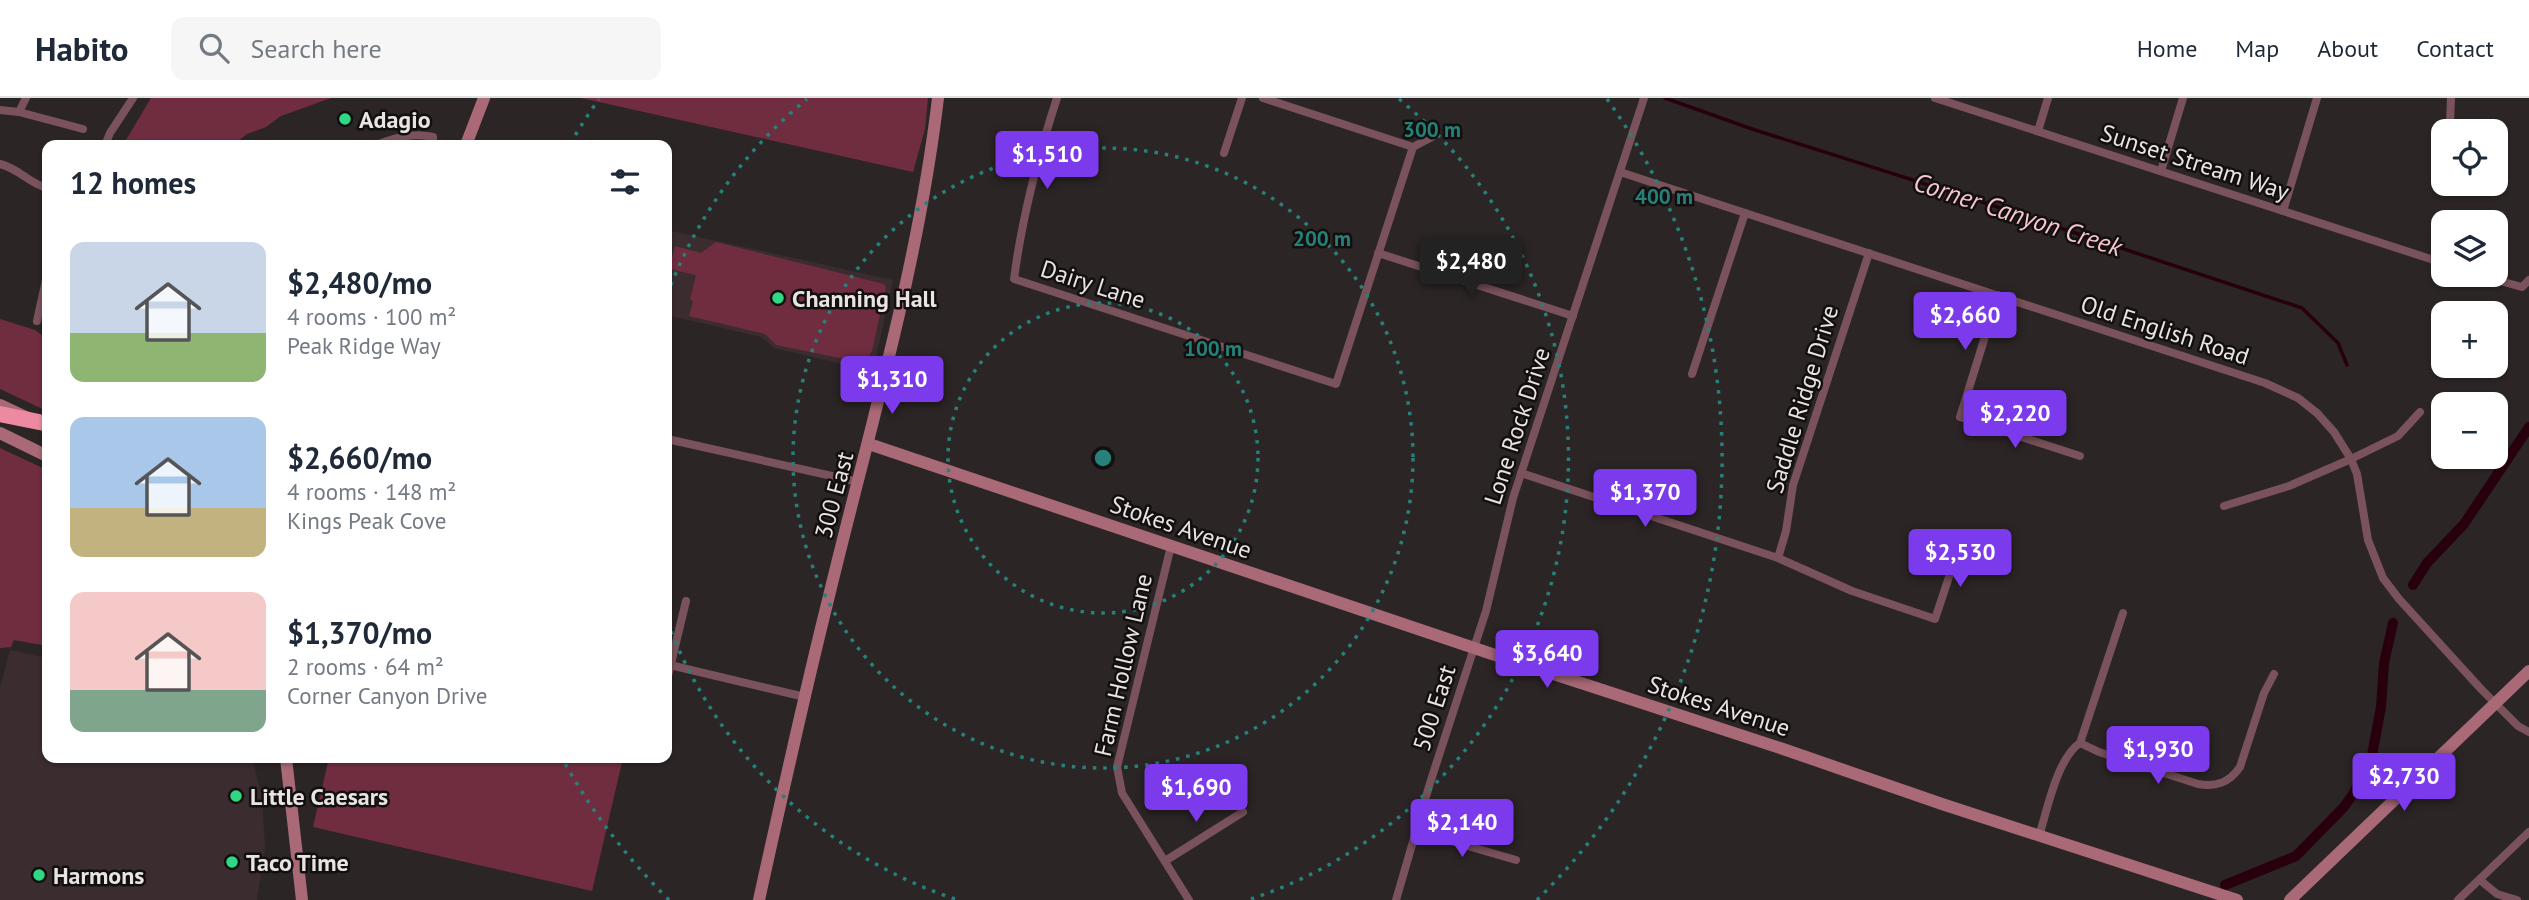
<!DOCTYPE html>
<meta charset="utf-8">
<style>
body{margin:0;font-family:"PT Sans",sans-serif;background:#f6f6f7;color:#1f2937;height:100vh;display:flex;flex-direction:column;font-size:26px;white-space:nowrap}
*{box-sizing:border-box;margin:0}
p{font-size:23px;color:#747a83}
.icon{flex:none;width:38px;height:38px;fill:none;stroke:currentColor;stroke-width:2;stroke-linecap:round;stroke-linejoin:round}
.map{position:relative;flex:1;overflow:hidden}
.side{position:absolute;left:42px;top:42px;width:630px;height:623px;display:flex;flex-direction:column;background:#fff;border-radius:14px;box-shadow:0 2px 5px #0004}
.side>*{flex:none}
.fabs{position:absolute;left:2431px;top:21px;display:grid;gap:14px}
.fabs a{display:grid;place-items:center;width:77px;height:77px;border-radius:14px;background:#fff;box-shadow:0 2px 5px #0004;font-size:35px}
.price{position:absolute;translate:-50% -60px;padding:0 16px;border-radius:7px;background:#7c3aed;color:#fff;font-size:23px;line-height:46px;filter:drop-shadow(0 2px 4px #0008)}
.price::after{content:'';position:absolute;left:50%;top:42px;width:21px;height:16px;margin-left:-10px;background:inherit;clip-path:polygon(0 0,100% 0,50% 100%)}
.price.current{background:#222;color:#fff}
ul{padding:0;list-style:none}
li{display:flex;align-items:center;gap:21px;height:175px;padding:0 28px}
li span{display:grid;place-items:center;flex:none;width:196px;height:140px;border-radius:14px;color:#555}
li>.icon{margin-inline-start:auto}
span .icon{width:84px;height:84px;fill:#fffc;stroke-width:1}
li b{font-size:30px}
h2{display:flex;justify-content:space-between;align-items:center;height:84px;padding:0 28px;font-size:30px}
header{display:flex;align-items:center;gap:42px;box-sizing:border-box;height:98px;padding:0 35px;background:#fff;border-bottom:2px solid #e0e1e3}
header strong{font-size:33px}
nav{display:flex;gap:38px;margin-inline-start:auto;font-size:24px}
.search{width:490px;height:63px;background:#f6f6f7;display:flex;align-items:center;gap:18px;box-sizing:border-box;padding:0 24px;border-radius:14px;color:#747a83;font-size:26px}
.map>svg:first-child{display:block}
.built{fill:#3b2c2f}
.green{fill:#712d40}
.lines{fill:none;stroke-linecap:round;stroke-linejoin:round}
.stream{stroke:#28000d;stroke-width:3.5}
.canal{stroke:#28000d;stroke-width:10}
.street{stroke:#7a525b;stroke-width:8}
.secondary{stroke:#a96977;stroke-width:12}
.highway{stroke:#ed8aa2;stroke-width:16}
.ring{fill:none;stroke:#25817a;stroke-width:3.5;stroke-dasharray:3.5 7}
.poi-dot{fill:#2fd883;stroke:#120f0f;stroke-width:2.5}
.labels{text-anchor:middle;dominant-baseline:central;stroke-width:5;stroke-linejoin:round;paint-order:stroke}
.poi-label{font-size:24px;font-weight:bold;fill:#e9e3e4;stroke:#120f0f;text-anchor:start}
.street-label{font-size:24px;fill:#e9e3e4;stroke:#120f0f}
.water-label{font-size:26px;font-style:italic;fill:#f9c5cf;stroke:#120f0f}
.centre{fill:#25817a;stroke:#120f0f;stroke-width:3.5}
.ring-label{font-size:21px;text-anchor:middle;font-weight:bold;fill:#25817a;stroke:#120f0f;stroke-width:5;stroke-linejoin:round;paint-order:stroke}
</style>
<header>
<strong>Habito</strong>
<div class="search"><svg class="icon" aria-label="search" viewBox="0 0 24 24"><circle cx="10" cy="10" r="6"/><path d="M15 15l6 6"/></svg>Search here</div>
<nav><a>Home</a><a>Map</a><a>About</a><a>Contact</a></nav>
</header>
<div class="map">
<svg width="2529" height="802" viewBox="0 0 2529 802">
<rect width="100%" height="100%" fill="#2c2526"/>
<g class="built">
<path d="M 667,132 L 893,182 L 874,268 L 868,272 L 774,250 L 761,239 L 667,217 Z"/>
<path d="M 10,552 L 47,560 L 47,660 L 252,660 L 262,699 L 265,750 L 257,802 L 0,802 L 0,590 Z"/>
</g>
<g class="green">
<path d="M 151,0 L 331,0 L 281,18 L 266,29 L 247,36 L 233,47 L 123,47 Z"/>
<path d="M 581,0 L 928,0 L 925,31 L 913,74 Z"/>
<path d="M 716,144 L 884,186 L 886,189 L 872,253 L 864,265 L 776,247 L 765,236 L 689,218 L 693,203 L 690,202 L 696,177 L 669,171 L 675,148 L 701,155 Z"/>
<path d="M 0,221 L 35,232 L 47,241 L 47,313 L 0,291 Z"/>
<path d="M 0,350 L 47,372 L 47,525 L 42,547 L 14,542 L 11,549 L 0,550 Z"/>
<path d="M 329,660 L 623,660 L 592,793 L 313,729 Z"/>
</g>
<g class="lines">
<path class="stream" d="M 1665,0 L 1755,32 L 1976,102 L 2302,210 L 2338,245 L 2347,267"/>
<g class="canal">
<path d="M 2413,487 L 2427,465 L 2464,426 L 2529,329"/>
<path d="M 2225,787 L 2296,758 L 2343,710 L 2354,695 L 2372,657 L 2381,609 L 2384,565 L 2393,525"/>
</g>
<g class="street">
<path d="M 1057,0 C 1038,58 1022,120 1014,181 L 1336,286 L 1413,49"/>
<path d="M 1263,0 L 1413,49 L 1432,39"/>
<path d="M 1935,0 L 2443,165"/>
<path d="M 0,12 L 19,14 L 26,0"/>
<path d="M 19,14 L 83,31"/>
<path d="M 2450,25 L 2451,0"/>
<path d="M 2038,33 L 2048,0"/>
<path d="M 105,47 L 110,35 L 133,0"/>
<path d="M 375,47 C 396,40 412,34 433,39 L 433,47"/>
<path d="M 1224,55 L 1242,0"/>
<path d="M 0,66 C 20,71 28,85 47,90"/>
<path d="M 2161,73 L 2183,0"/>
<path d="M 1620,74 L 2265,285 L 2298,300 L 2317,315 L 2334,334 L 2351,361 L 2357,376 L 2368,442 L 2383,480 L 2399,501 L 2481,591 L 2518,628 L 2529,634"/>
<path d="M 2283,113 L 2317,0"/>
<path d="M 1378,155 L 1573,218"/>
<path d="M 2478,177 L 2522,189 L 2529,182"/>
<path d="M 1998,197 L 1960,319 L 2080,358"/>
<path d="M 37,223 L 47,177"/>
<path d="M 1692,276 L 1745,115"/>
<path d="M 667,341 L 859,384"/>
<path d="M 1521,375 L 1778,460 L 1852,493 L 1935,521 L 1958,452"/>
<path d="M 2224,408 L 2289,388 L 2351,361 L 2398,338 L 2420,314"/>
<path d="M 1171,448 L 1117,669 L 1122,695 L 1189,802"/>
<path d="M 1778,460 L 1786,433 L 1793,387 L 1869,155"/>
<path d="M 670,567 L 805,599"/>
<path d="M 667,582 L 686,503"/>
<path d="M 2080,645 L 2099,654 L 2198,686 C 2216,689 2229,685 2240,669 L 2264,595 L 2274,576"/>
<path d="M 2080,645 L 2123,515"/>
<path d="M 1416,733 L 1516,762"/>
<path d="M 2039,738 C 2047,713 2057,660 2080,645"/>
<path d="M 1165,763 L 1243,714"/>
<path d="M 2480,782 L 2497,796 L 2517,802"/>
<path d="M 1396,802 L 1430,685 L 1486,513 L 1513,400 L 1644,0"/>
<path d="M 2458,802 L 2529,734"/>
</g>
<g class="secondary">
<path d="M 466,47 L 484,0"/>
<path d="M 0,307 L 47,329"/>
<path d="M 0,335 L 47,358"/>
<path d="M 869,346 L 1486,554 L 1786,652 L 1942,706 L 2237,802"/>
<path d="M 286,660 L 302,802"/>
<path d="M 759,802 C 781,702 803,602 828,502 C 868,336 918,170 938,0"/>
<path d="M 2290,802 L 2529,573"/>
</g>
<path class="highway" d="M 0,316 L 39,324"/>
</g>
<g class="ring">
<circle cx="1103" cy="360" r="155"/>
<circle cx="1103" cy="360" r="310"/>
<path d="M955 801A465 465 0 0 1 667 523M667 197A465 465 0 0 1 807 1M1399 1A465 465 0 0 1 1251 801"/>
<path d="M669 802A619 619 0 0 1 562 660M570 46A619 619 0 0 1 599 1M1607 1A619 619 0 0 1 1537 802"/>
</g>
<g class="poi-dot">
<circle cx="345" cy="21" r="7"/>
<circle cx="778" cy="200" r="7"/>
<circle cx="236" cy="698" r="7"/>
<circle cx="232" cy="764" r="7"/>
<circle cx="39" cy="777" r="7"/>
</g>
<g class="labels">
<g class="poi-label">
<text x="359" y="21">Adagio</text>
<text x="792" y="200">Channing Hall</text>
<text x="250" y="698">Little Caesars</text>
<text x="246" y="764">Taco Time</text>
<text x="53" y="777">Harmons</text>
</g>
<g class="street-label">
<text transform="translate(2195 64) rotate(18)">Sunset Stream Way</text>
<text transform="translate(1093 186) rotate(18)">Dairy Lane</text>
<text transform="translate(2165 232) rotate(18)">Old English Road</text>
<text transform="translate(1802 301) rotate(-73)">Saddle Ridge Drive</text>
<text transform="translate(1517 328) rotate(-72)">Lone Rock Drive</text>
<text transform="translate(834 397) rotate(-75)">300 East</text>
<text transform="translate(1181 429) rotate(19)">Stokes Avenue</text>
<text transform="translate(1123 567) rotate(-77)">Farm Hollow Lane</text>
<text transform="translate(1719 608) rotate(18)">Stokes Avenue</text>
<text transform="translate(1434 610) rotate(-72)">500 East</text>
</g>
<g class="water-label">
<text transform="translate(2018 116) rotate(18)">Corner Canyon Creek</text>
</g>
</g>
<circle cx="1103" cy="360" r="10" class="centre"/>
<g class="ring-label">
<text x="1432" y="39">300 m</text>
<text x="1664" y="106">400 m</text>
<text x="1322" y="148">200 m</text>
<text x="1213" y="258">100 m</text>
</g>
</svg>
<div class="fabs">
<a><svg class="icon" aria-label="locate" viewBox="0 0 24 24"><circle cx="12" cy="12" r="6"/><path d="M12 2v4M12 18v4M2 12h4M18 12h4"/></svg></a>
<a><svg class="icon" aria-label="layers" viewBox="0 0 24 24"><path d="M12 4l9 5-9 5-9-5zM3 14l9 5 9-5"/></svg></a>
<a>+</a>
<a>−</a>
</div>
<b class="price" style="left:1047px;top:93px">$1,510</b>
<b class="price current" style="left:1471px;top:200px">$2,480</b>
<b class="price" style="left:1965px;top:254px">$2,660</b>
<b class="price" style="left:892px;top:318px">$1,310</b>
<b class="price" style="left:2015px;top:352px">$2,220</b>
<b class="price" style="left:1645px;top:431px">$1,370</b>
<b class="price" style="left:1960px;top:491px">$2,530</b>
<b class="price" style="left:1547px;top:592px">$3,640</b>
<b class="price" style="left:2158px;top:688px">$1,930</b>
<b class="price" style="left:2404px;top:715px">$2,730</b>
<b class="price" style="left:1196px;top:726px">$1,690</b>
<b class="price" style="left:1462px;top:761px">$2,140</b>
<section class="side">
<h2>12 homes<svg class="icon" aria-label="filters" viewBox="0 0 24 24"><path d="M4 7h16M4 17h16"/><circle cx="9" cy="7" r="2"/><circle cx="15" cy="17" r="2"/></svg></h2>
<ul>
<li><span style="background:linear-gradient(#c9d6e8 65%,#8fb573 0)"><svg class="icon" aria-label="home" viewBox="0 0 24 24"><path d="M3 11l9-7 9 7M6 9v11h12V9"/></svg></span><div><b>$2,480/mo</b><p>4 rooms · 100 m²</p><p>Peak Ridge Way</p></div></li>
<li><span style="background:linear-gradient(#a9c7e8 65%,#c2b280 0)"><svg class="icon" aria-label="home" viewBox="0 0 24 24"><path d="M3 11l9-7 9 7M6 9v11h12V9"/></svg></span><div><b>$2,660/mo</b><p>4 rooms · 148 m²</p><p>Kings Peak Cove</p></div></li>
<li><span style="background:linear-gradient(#f6c9c9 70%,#7fa58c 0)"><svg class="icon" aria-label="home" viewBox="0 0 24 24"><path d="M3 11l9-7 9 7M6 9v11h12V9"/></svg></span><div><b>$1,370/mo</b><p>2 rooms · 64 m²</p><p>Corner Canyon Drive</p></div></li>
</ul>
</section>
</div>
